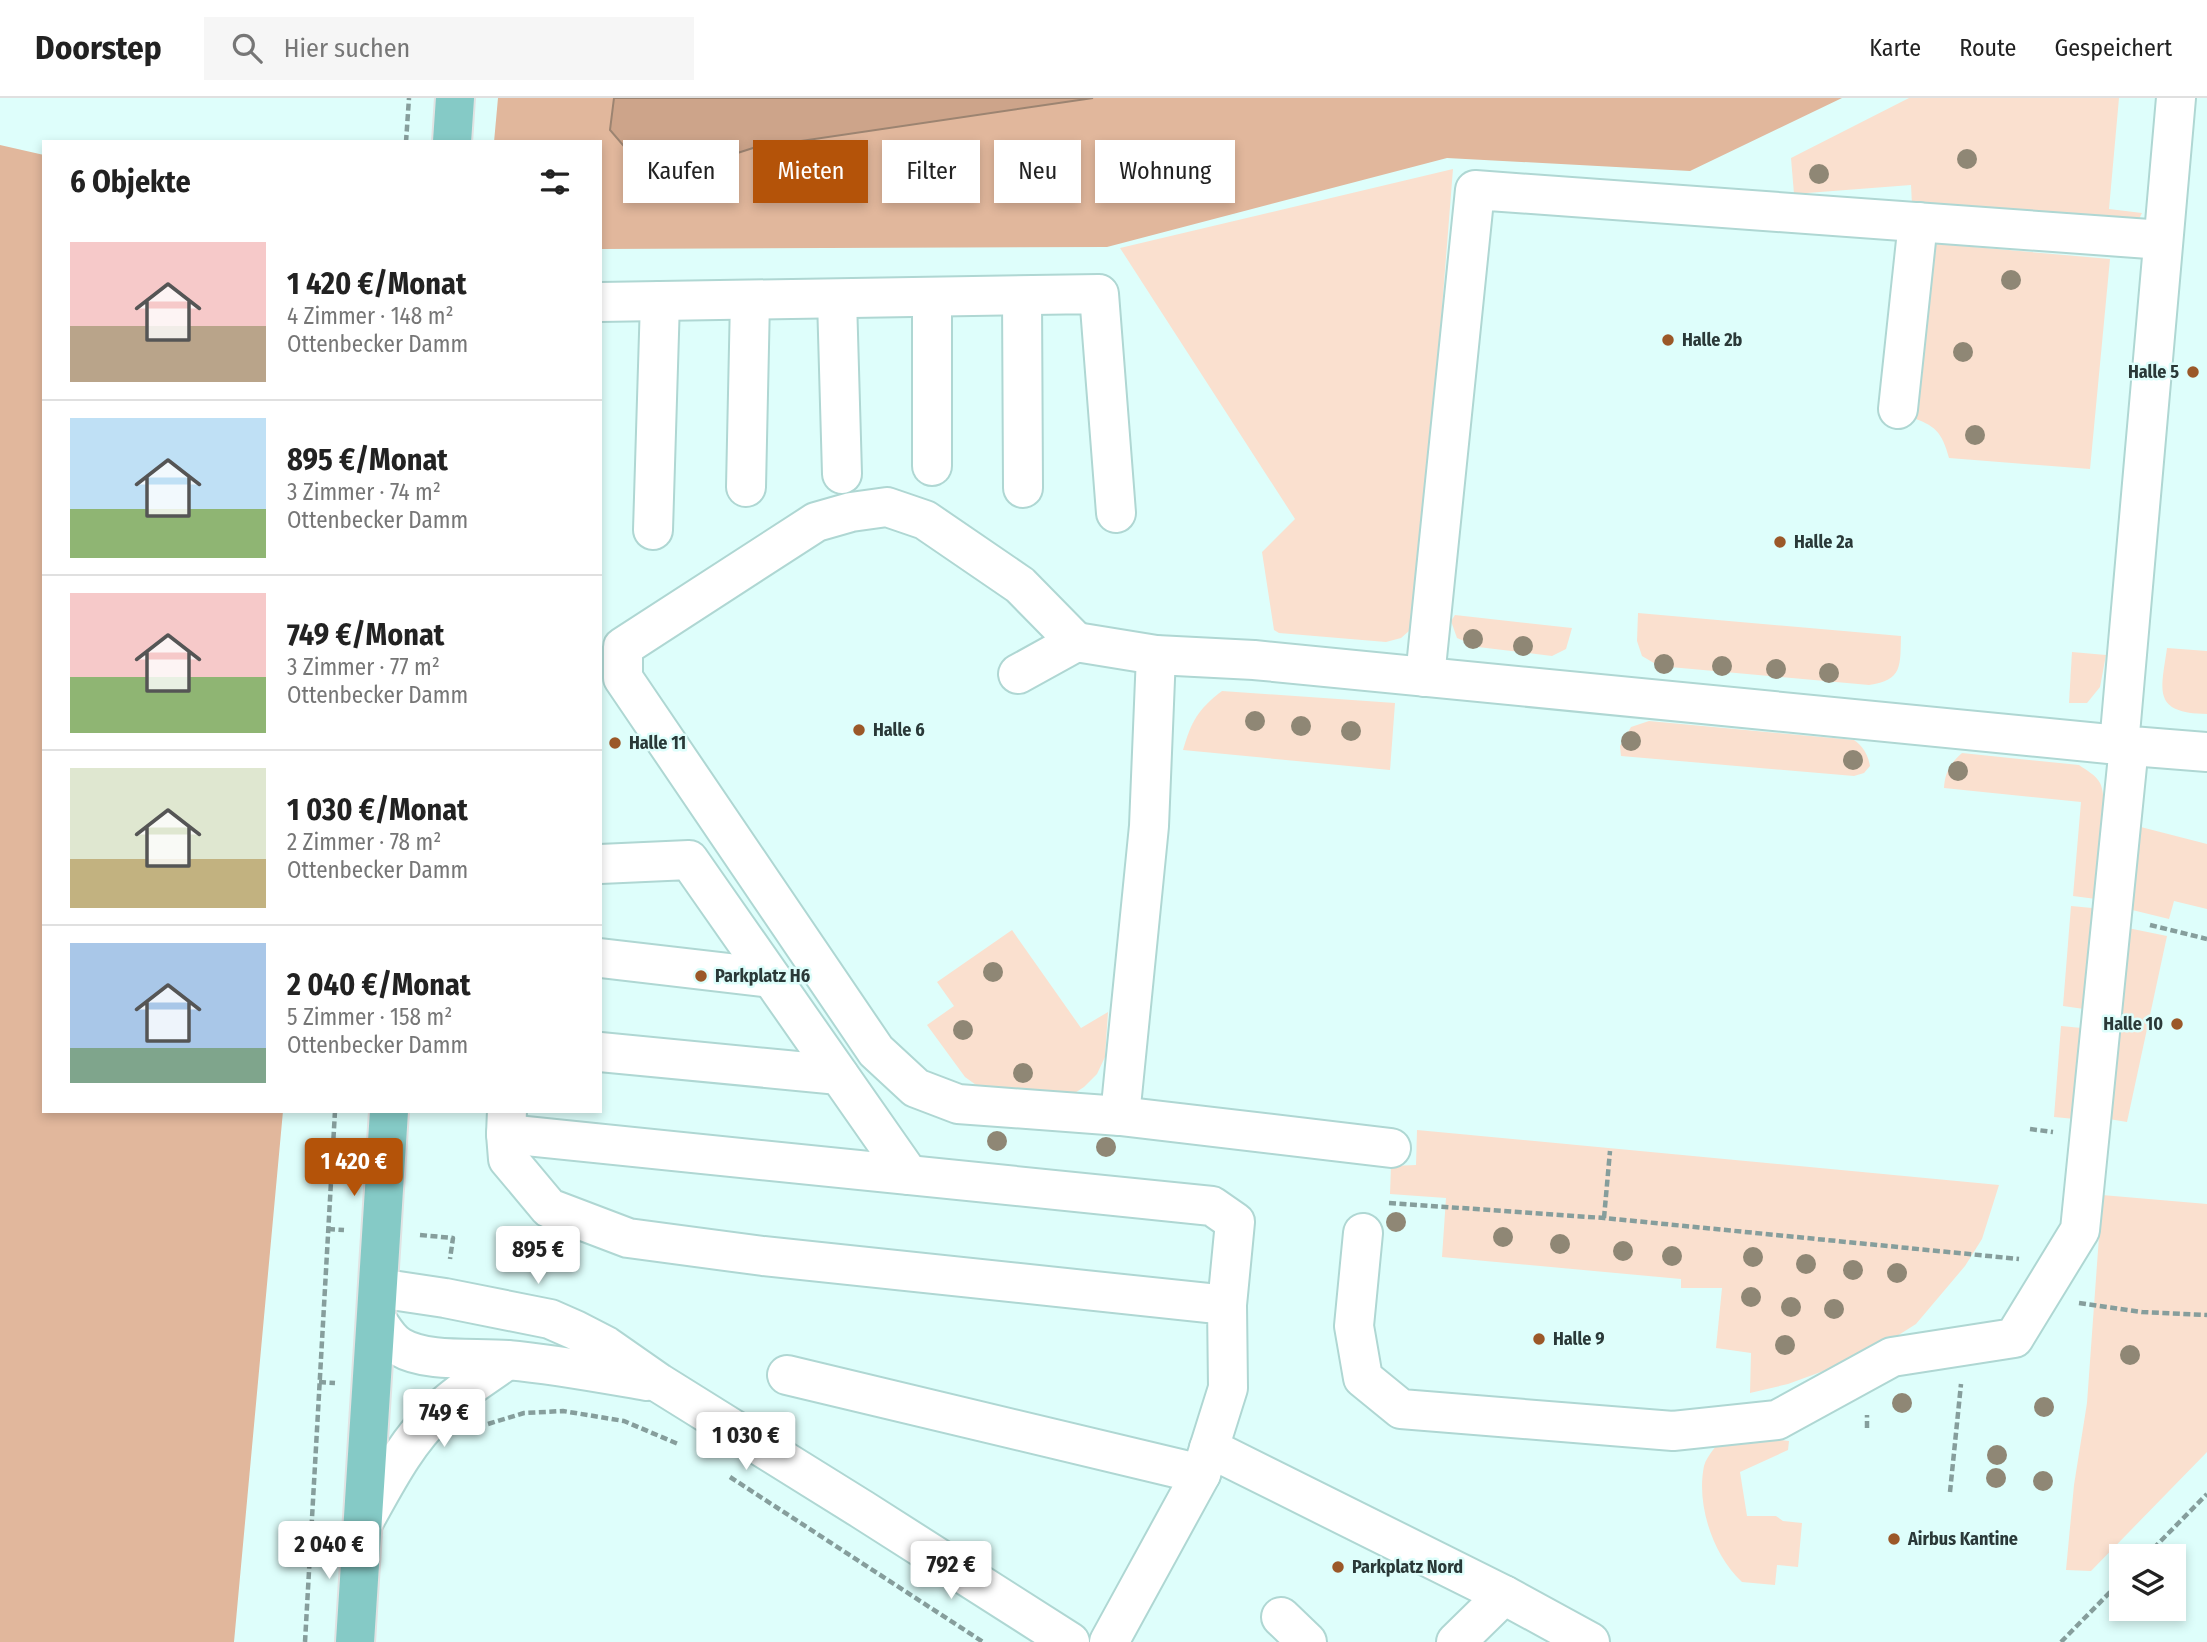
<!DOCTYPE html>
<html lang="de">
<meta charset="utf-8">
<style>
body{margin:0;font-family:"Fira Sans Condensed",sans-serif;background:#f6f6f6;color:#222;height:100vh;display:flex;flex-direction:column;font-size:26px;white-space:nowrap}
*{box-sizing:border-box;margin:0}
p{font-size:23px;color:#767676}
.icon{flex:none;width:38px;height:38px;fill:none;stroke:currentColor;stroke-width:2;stroke-linecap:round;stroke-linejoin:round}
.map{position:relative;flex:1;overflow:hidden}
.side{position:absolute;left:42px;top:42px;width:560px;height:973px;display:flex;flex-direction:column;background:#fff;border-radius:0px;box-shadow:0 4px 10px #0003}
.side>*{flex:none}
.guide{position:absolute;left:623px;top:42px;width:665px;height:63px;display:flex;gap:14px}
.fabs{position:absolute;left:2109px;top:1446px;display:grid;gap:14px}
.fabs a{display:grid;place-items:center;width:77px;height:77px;border-radius:0px;background:#fff;box-shadow:0 4px 10px #0003;font-size:35px}
.price{position:absolute;translate:-50% -60px;padding:0 16px;border-radius:7px;background:#fff;color:#222;font-size:23px;line-height:46px;filter:drop-shadow(0 2px 4px #0008)}
.price::after{content:'';position:absolute;left:50%;top:42px;width:21px;height:16px;margin-left:-10px;background:inherit;clip-path:polygon(0 0,100% 0,50% 100%)}
.price.on{background:#b45309;color:#fff}
ul{padding:0;list-style:none}
li{display:flex;align-items:center;gap:21px;height:175px;padding:0 28px}
li+li{border-top:2px solid #e0e0e0}
li span{display:grid;place-items:center;flex:none;width:196px;height:140px;border-radius:0px;color:#555}
li>.icon{margin-inline-start:auto}
span .icon{width:84px;height:84px;fill:#fffc;stroke-width:1}
li b{font-size:30px}
h2{display:flex;justify-content:space-between;align-items:center;height:84px;padding:0 28px;font-size:30px}
.chip{padding:0 24px;border-radius:0px;background:#fff;box-shadow:0 4px 10px #0003;font-size:24px;line-height:63px}
.chip.on{background:#b45309;color:#fff}
header{display:flex;align-items:center;gap:42px;box-sizing:border-box;height:98px;padding:0 35px;background:#fff;border-bottom:2px solid #e0e0e0}
header strong{font-size:33px}
nav{display:flex;gap:38px;margin-inline-start:auto;font-size:24px}
.search{width:490px;height:63px;background:#f6f6f6;display:flex;align-items:center;gap:18px;box-sizing:border-box;padding:0 24px;border-radius:0px;color:#767676;font-size:26px}
.map>svg:first-child{display:block}
.green{fill:#fae0cf}
.forest{fill:#e1b79c}
.water{fill:#cda48a;stroke:#9c8471;stroke-width:2}
.lines{fill:none;stroke-linecap:round;stroke-linejoin:round}
.minor-casing{stroke:#afd7d3;stroke-width:42}
.major-casing{stroke:#e1e3e3;stroke-width:42}
.path{stroke:#869e9c;stroke-width:4.5;stroke-dasharray:7 3.5;stroke-linecap:butt}
.minor{stroke:#fff;stroke-width:38}
.major{stroke:#85cac6;stroke-width:38}
.tree{fill:#8f8775}
.poi-dot{fill:#9b5828;stroke:#defefb;stroke-width:2.5}
.labels{text-anchor:middle;dominant-baseline:central;stroke-width:5;stroke-linejoin:round;paint-order:stroke}
.poi-label{font-size:18px;font-weight:bold;fill:#2a3938;stroke:#defefb;text-anchor:start}
</style>
<header>
<strong>Doorstep</strong>
<div class="search"><svg class="icon" aria-label="search" viewBox="0 0 24 24"><circle cx="10" cy="10" r="6"/><path d="M15 15l6 6"/></svg>Hier suchen</div>
<nav><a>Karte</a><a>Route</a><a>Gespeichert</a></nav>
</header>
<div class="map">
<svg width="2207" height="1544" viewBox="0 0 2207 1544">
<rect width="100%" height="100%" fill="#defefb"/>
<g class="green">
<path d="M 1909,0 L 2119,0 L 2109,111 L 2142,115 L 2137,125 L 1912,107 L 1911,87 L 1794,96 L 1791,60 Z"/>
<path d="M 1453,71 L 1417,526 L 1401,540 L 1386,544 L 1279,535 L 1274,532 L 1262,454 L 1295,421 L 1120,150 Z"/>
<path d="M 1928,145 L 2110,161 L 2090,371 L 1949,360 C 1942,334 1935,327 1910,319 Z"/>
<path d="M 1638,515 L 1901,538 C 1900,568 1903,582 1869,587 L 1659,568 L 1642,558 L 1637,543 Z"/>
<path d="M 1455,517 L 1572,530 L 1566,551 L 1552,558 L 1478,549 L 1457,540 L 1451,523 Z"/>
<path d="M 2167,550 L 2207,553 L 2207,616 C 2152,615 2161,593 2167,550 Z"/>
<path d="M 2072,554 L 2106,557 L 2100,589 L 2087,605 L 2069,605 Z"/>
<path d="M 1222,593 L 1395,605 L 1390,672 L 1183,652 C 1191,624 1198,611 1222,593 Z"/>
<path d="M 1649,623 L 1854,642 C 1863,648 1868,657 1870,668 L 1864,675 L 1854,678 L 1621,658 L 1620,648 L 1631,629 Z"/>
<path d="M 1962,655 L 2079,667 C 2086,672 2096,677 2100,685 C 2110,705 2098,776 2096,801 L 2073,798 L 2081,704 L 1944,690 C 1945,674 1950,666 1962,655 Z"/>
<path d="M 2133,727 L 2207,746 L 2207,811 L 2174,803 L 2169,821 L 2124,810 Z"/>
<path d="M 2071,808 L 2092,810 L 2084,911 L 2063,908 Z"/>
<path d="M 2123,829 L 2167,838 L 2127,1024 L 2103,1020 Z"/>
<path d="M 1012,832 L 1081,930 L 1108,914 L 1105,959 L 1097,976 L 1084,989 L 1067,1000 L 986,994 L 965,979 L 927,927 L 954,908 L 937,884 Z"/>
<path d="M 2061,928 L 2082,930 L 2075,1021 L 2054,1019 Z"/>
<path d="M 1417,1032 L 1999,1087 L 1982,1141 L 1965,1168 L 1916,1226 L 1867,1257 L 1788,1286 L 1750,1295 L 1751,1255 L 1716,1250 L 1722,1190 L 1681,1190 L 1681,1181 L 1442,1159 L 1446,1100 L 1390,1096 L 1391,1068 L 1416,1067 Z"/>
<path d="M 2102,1097 L 2207,1106 L 2207,1354 L 2091,1473 L 2066,1472 L 2074,1387 L 2087,1305 Z"/>
<path d="M 1726,1336 L 1789,1343 L 1788,1352 L 1740,1374 L 1747,1418 L 1776,1418 L 1783,1423 L 1802,1425 L 1798,1469 L 1777,1467 L 1775,1487 L 1742,1484 C 1713,1457 1696,1407 1704,1368 C 1707,1357 1719,1345 1726,1336 Z"/>
</g>
<g class="forest">
<path d="M 498,0 L 614,0 L 610,32 L 654,82 L 753,50 L 1093,0 L 1842,0 L 1690,73 L 1447,60 L 1107,149 L 600,151 L 600,44 L 494,44 Z"/>
<path d="M 0,47 L 44,57 L 44,1013 L 283,1013 L 234,1544 L 0,1544 Z"/>
</g>
<path class="water" d="M 614,0 L 1093,0 L 753,50 L 653,82 L 610,32 Z"/>
<g class="lines">
<g class="minor-casing">
<g id="minor">
<path d="M 2176,0 L 2119,647 L 2207,654"/>
<path d="M 1022,198 L 1023,390"/>
<path d="M 837,201 L 842,376"/>
<path d="M 600,204 L 1099,196 L 1116,415"/>
<path d="M 1898,311 L 1918,124"/>
<path d="M 932,368 L 932,199"/>
<path d="M 746,389 L 750,202"/>
<path d="M 653,432 L 660,203"/>
<path d="M 1076,544 L 1020,487 L 925,422 L 887,409 L 851,414 L 816,424 L 623,549 L 623,580 L 876,953 L 916,990 L 958,1006 L 1120,1018 L 1149,728 L 1156,557"/>
<path d="M 1018,576 L 1076,544 L 1156,557 L 1254,562 L 2119,647"/>
<path d="M 1425,579 L 1475,92 L 2163,142"/>
<path d="M 600,766 L 689,762 L 909,1077"/>
<path d="M 600,860 L 771,880"/>
<path d="M 600,954 L 839,977"/>
<path d="M 507,1013 L 506,1036 L 508,1061 L 549,1110 L 628,1140 L 763,1158 L 1227,1207 L 1228,1290 L 1201,1376 L 1109,1544"/>
<path d="M 1120,1018 L 1391,1050"/>
<path d="M 506,1036 L 1212,1108 L 1235,1124 L 1227,1207"/>
<path d="M 1363,1135 L 1354,1228 L 1363,1280 L 1401,1311 L 1673,1333 L 1777,1322 L 1892,1259 L 2014,1240 L 2080,1132 L 2129,648"/>
<path d="M 378,1190 L 445,1200 L 550,1221 L 575,1232 L 606,1248 L 659,1285 L 863,1412 L 1070,1544"/>
<path d="M 376,1221 C 383,1231 389,1243 400,1249 C 426,1265 478,1259 507,1262 C 554,1266 601,1275 647,1283"/>
<path d="M 787,1277 L 1201,1376"/>
<path d="M 1209,1350 L 1504,1497 L 1590,1544"/>
<path d="M 363,1425 C 385,1386 405,1345 438,1314 C 458,1294 484,1279 507,1262"/>
<path d="M 1281,1519 L 1307,1544"/>
<path d="M 1456,1544 L 1504,1497"/>
</g>
</g>
<g class="major-casing">
<g id="major">
<path d="M 452,44 L 455,0"/>
<path d="M 355,1544 L 389,1013"/>
</g>
</g>
<g class="path">
<path d="M 406,44 L 409,0"/>
<path d="M 2150,827 L 2207,841"/>
<path d="M 2030,1031 L 2053,1034"/>
<path d="M 1389,1105 L 1604,1120 L 2019,1161"/>
<path d="M 1604,1120 L 1610,1053"/>
<path d="M 328,1131 L 344,1132"/>
<path d="M 420,1137 L 453,1140 L 450,1161"/>
<path d="M 2079,1205 L 2142,1214 L 2207,1217"/>
<path d="M 319,1284 L 335,1285"/>
<path d="M 488,1326 L 524,1315 L 563,1313 L 624,1323 L 678,1346"/>
<path d="M 1867,1330 L 1867,1317"/>
<path d="M 730,1379 L 983,1544"/>
<path d="M 1950,1394 L 1961,1286"/>
<path d="M 2146,1458 L 2207,1396"/>
<path d="M 305,1544 L 335,1013"/>
<path d="M 2061,1544 L 2121,1483"/>
</g>
<use href="#minor" class="minor"/>
<use href="#major" class="major"/>
</g>
<g class="tree">
<circle cx="1967" cy="61" r="10"/>
<circle cx="1819" cy="76" r="10"/>
<circle cx="2011" cy="182" r="10"/>
<circle cx="1963" cy="254" r="10"/>
<circle cx="1975" cy="337" r="10"/>
<circle cx="1473" cy="541" r="10"/>
<circle cx="1523" cy="548" r="10"/>
<circle cx="1664" cy="566" r="10"/>
<circle cx="1722" cy="568" r="10"/>
<circle cx="1776" cy="571" r="10"/>
<circle cx="1829" cy="575" r="10"/>
<circle cx="1255" cy="623" r="10"/>
<circle cx="1301" cy="628" r="10"/>
<circle cx="1351" cy="633" r="10"/>
<circle cx="1631" cy="643" r="10"/>
<circle cx="1853" cy="662" r="10"/>
<circle cx="1958" cy="673" r="10"/>
<circle cx="993" cy="874" r="10"/>
<circle cx="963" cy="932" r="10"/>
<circle cx="1023" cy="975" r="10"/>
<circle cx="997" cy="1043" r="10"/>
<circle cx="1106" cy="1049" r="10"/>
<circle cx="1396" cy="1124" r="10"/>
<circle cx="1503" cy="1139" r="10"/>
<circle cx="1560" cy="1146" r="10"/>
<circle cx="1623" cy="1153" r="10"/>
<circle cx="1672" cy="1158" r="10"/>
<circle cx="1753" cy="1159" r="10"/>
<circle cx="1806" cy="1166" r="10"/>
<circle cx="1853" cy="1172" r="10"/>
<circle cx="1897" cy="1175" r="10"/>
<circle cx="1751" cy="1199" r="10"/>
<circle cx="1791" cy="1209" r="10"/>
<circle cx="1834" cy="1211" r="10"/>
<circle cx="1785" cy="1247" r="10"/>
<circle cx="2130" cy="1257" r="10"/>
<circle cx="1902" cy="1305" r="10"/>
<circle cx="2044" cy="1309" r="10"/>
<circle cx="1997" cy="1357" r="10"/>
<circle cx="1996" cy="1380" r="10"/>
<circle cx="2043" cy="1383" r="10"/>
</g>
<g class="poi-dot">
<circle cx="1668" cy="242" r="7"/>
<circle cx="2193" cy="274" r="7"/>
<circle cx="1780" cy="444" r="7"/>
<circle cx="859" cy="632" r="7"/>
<circle cx="615" cy="645" r="7"/>
<circle cx="701" cy="878" r="7"/>
<circle cx="2177" cy="926" r="7"/>
<circle cx="1539" cy="1241" r="7"/>
<circle cx="1894" cy="1441" r="7"/>
<circle cx="1338" cy="1469" r="7"/>
</g>
<g class="labels">
<g class="poi-label">
<text x="1682" y="242">Halle 2b</text>
<text x="2179" y="274" text-anchor="end">Halle 5</text>
<text x="1794" y="444">Halle 2a</text>
<text x="873" y="632">Halle 6</text>
<text x="629" y="645">Halle 11</text>
<text x="715" y="878">Parkplatz H6</text>
<text x="2163" y="926" text-anchor="end">Halle 10</text>
<text x="1553" y="1241">Halle 9</text>
<text x="1908" y="1441">Airbus Kantine</text>
<text x="1352" y="1469">Parkplatz Nord</text>
</g>
</g>
</svg>
<div class="fabs">
<a><svg class="icon" aria-label="layers" viewBox="0 0 24 24"><path d="M12 4l9 5-9 5-9-5zM3 14l9 5 9-5"/></svg></a>
</div>
<b class="price on" style="left:354px;top:1100px">1 420 €</b>
<b class="price" style="left:538px;top:1188px">895 €</b>
<b class="price" style="left:444px;top:1351px">749 €</b>
<b class="price" style="left:746px;top:1374px">1 030 €</b>
<b class="price" style="left:329px;top:1483px">2 040 €</b>
<b class="price" style="left:951px;top:1503px">792 €</b>
<div class="guide">
<a class="chip">Kaufen</a>
<a class="chip on">Mieten</a>
<a class="chip">Filter</a>
<a class="chip">Neu</a>
<a class="chip">Wohnung</a>
</div>
<section class="side">
<h2>6 Objekte<svg class="icon" aria-label="filters" viewBox="0 0 24 24"><path d="M4 7h16M4 17h16"/><circle cx="9" cy="7" r="2"/><circle cx="15" cy="17" r="2"/></svg></h2>
<ul>
<li><span style="background:linear-gradient(#f6c9c9 60%,#b9a48a 0)"><svg class="icon" aria-label="home" viewBox="0 0 24 24"><path d="M3 11l9-7 9 7M6 9v11h12V9"/></svg></span><div><b>1 420 €/Monat</b><p>4 Zimmer · 148 m²</p><p>Ottenbecker Damm</p></div></li>
<li><span style="background:linear-gradient(#bfe0f5 65%,#8fb573 0)"><svg class="icon" aria-label="home" viewBox="0 0 24 24"><path d="M3 11l9-7 9 7M6 9v11h12V9"/></svg></span><div><b>895 €/Monat</b><p>3 Zimmer · 74 m²</p><p>Ottenbecker Damm</p></div></li>
<li><span style="background:linear-gradient(#f6c9c9 60%,#8fb573 0)"><svg class="icon" aria-label="home" viewBox="0 0 24 24"><path d="M3 11l9-7 9 7M6 9v11h12V9"/></svg></span><div><b>749 €/Monat</b><p>3 Zimmer · 77 m²</p><p>Ottenbecker Damm</p></div></li>
<li><span style="background:linear-gradient(#dfe7d0 65%,#c2b280 0)"><svg class="icon" aria-label="home" viewBox="0 0 24 24"><path d="M3 11l9-7 9 7M6 9v11h12V9"/></svg></span><div><b>1 030 €/Monat</b><p>2 Zimmer · 78 m²</p><p>Ottenbecker Damm</p></div></li>
<li><span style="background:linear-gradient(#a9c7e8 75%,#7fa58c 0)"><svg class="icon" aria-label="home" viewBox="0 0 24 24"><path d="M3 11l9-7 9 7M6 9v11h12V9"/></svg></span><div><b>2 040 €/Monat</b><p>5 Zimmer · 158 m²</p><p>Ottenbecker Damm</p></div></li>
</ul>
</section>
</div>
